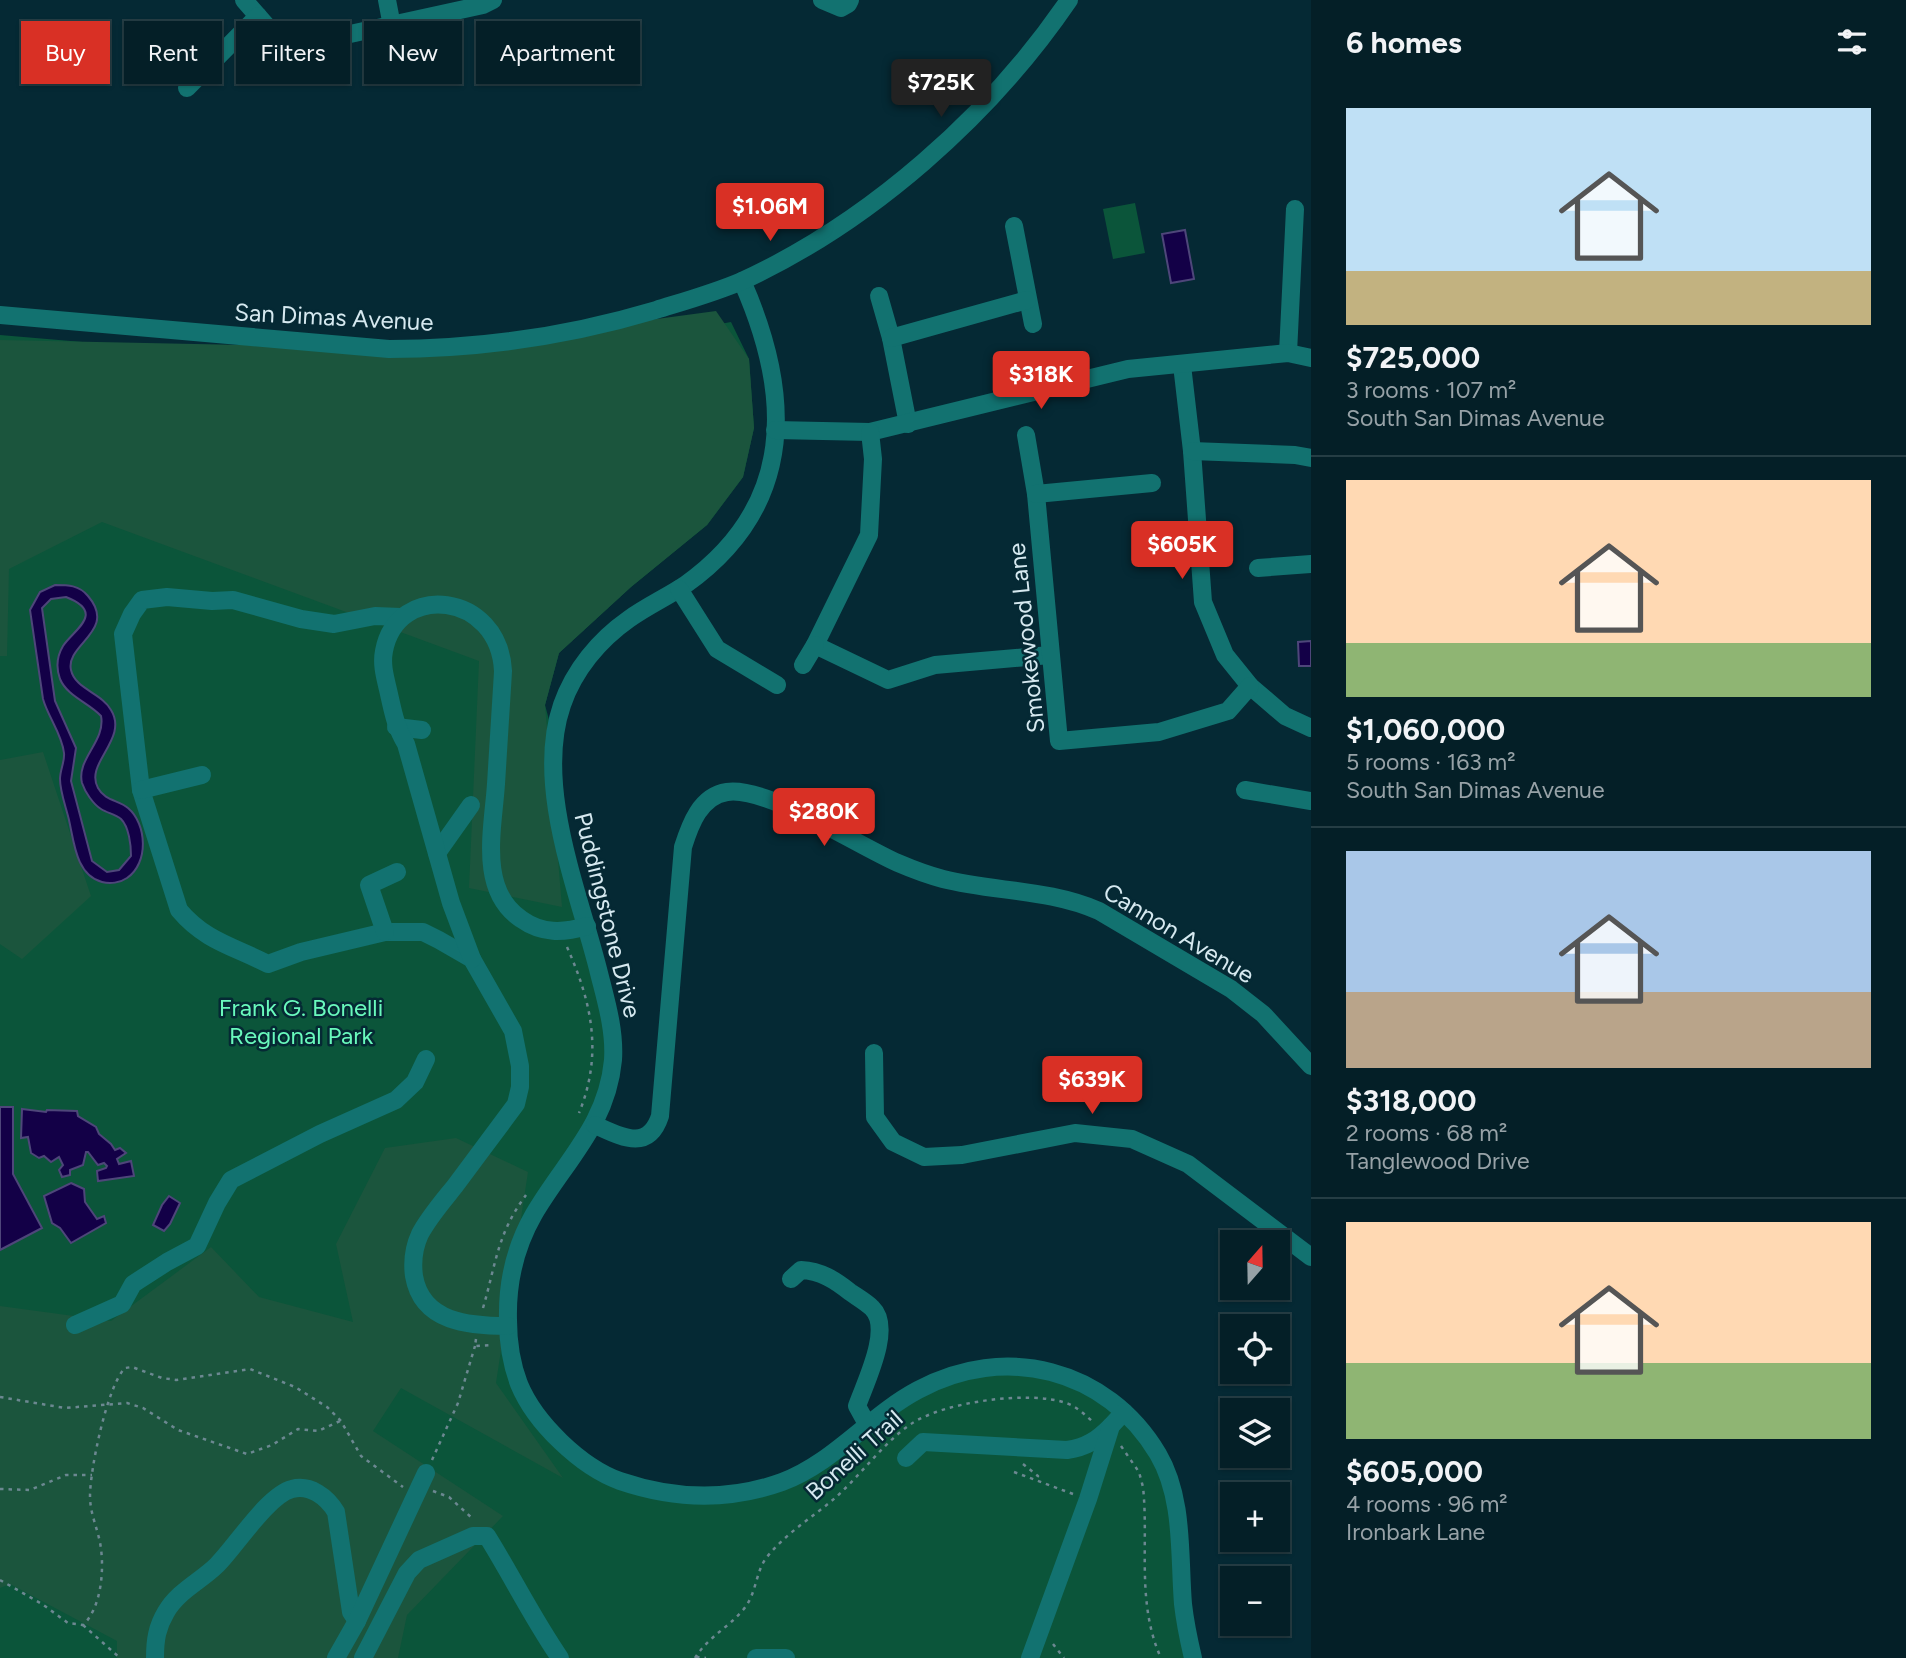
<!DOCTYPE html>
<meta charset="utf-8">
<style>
body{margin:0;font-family:Figtree,sans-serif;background:#0d272f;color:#f1f3f6;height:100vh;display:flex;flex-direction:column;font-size:26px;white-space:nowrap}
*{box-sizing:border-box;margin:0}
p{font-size:23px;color:#97a2a7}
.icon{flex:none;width:38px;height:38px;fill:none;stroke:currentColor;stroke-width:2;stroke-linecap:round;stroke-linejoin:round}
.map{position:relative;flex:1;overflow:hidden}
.details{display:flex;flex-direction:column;background:#041f27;width:595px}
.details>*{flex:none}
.guide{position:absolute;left:21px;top:21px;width:665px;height:63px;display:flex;gap:14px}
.needle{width:46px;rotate:20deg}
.fabs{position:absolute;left:1220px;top:1230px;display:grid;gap:14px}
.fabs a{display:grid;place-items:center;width:70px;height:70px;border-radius:0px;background:#041f27;box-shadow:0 2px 5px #0004,0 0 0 2px #253d44;font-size:35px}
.price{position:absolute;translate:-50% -60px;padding:0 16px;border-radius:7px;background:#d93025;color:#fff;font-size:23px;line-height:46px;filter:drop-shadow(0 2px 4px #0008)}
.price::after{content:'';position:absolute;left:50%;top:42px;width:21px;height:16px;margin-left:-10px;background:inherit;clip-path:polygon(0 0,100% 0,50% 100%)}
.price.active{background:#222;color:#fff}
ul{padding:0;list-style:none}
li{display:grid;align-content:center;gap:14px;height:371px;padding:0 35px}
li+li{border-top:2px solid #253d44}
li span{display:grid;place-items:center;height:217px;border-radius:0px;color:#555}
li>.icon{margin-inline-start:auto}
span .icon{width:126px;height:126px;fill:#fffc;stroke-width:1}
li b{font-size:30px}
h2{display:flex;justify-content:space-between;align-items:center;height:84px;padding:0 35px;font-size:30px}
.chip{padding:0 24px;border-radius:0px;background:#041f27;box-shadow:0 2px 5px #0004,0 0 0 2px #253d44;font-size:24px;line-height:63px}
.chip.active{background:#d93025;color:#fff}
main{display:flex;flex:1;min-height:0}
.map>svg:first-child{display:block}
.green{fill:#0b553a}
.forest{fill:#1b553d}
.water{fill:#130047;stroke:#4e467a;stroke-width:2;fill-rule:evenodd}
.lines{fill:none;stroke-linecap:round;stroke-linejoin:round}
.path{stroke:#6c8891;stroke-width:2.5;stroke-dasharray:3.5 5;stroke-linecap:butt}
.minor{stroke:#127270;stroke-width:18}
.labels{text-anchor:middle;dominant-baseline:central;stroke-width:5;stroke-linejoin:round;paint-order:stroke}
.street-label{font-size:24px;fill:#d6e9f0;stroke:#052934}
.park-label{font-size:24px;fill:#69f9bc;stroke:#052934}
</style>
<main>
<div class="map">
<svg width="1311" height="1658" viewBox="0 0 1311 1658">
<rect width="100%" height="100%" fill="#052934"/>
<g class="green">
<path d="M 1135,203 L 1145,253 L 1113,259 L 1103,209 Z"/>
<path d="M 731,322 L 749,359 L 754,428 L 743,477 L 707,525 L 631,587 L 559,653 L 545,705 L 554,738 L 553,782 L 611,1021 L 607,1089 L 516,1254 L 508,1345 L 543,1422 L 611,1478 L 695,1497 L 783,1481 L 895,1404 L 979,1368 L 1077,1380 L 1160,1456 L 1193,1658 L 0,1658 L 0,335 L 118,345 L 535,357 Z"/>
</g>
<g class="forest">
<path d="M 716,311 L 749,359 L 754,428 L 743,477 L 707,525 L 631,587 L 559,653 L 545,705 L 562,907 L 469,888 L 479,661 L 102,522 L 9,569 L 7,656 L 0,656 L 0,340 L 434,349 Z"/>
<path d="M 43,752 L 91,896 L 22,959 L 0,944 L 0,760 Z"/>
<path d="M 456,1138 L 528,1172 L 496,1383 L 563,1478 L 401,1388 L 373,1431 L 503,1516 L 407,1615 L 398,1658 L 117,1658 L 117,1641 L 10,1584 L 0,1588 L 0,1306 L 111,1321 L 211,1247 L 259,1297 L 353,1322 L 336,1244 L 385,1148 Z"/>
</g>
<g class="water">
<path d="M 1185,230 L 1194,279 L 1171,283 L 1162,234 Z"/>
<path d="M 55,585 C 68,585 79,585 88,596 C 118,631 65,644 71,670 C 75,689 102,693 111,710 C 129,739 84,763 98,788 C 105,801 119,800 128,808 C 147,824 149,863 127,878 C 120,883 110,884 102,882 C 76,875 74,842 69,820 C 66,807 60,792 60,779 C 60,770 65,761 64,753 C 62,734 48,717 43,699 L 30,610 L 40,592 ZM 66,597 C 107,613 73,630 63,646 C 57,656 56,668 60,679 C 67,696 89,703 101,716 C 106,741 76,759 82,783 C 85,792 93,804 101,809 C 107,813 115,814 121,819 C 129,827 131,845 131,856 L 119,870 L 107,872 L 92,861 L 71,781 L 76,748 L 55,701 L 42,608 L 51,599 Z"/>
<path d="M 1311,641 L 1311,666 L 1299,666 L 1298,642 Z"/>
<path d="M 0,1107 L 13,1107 L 13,1174 L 42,1228 L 0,1250 Z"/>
<path d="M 22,1109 L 46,1112 L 47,1110 L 77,1111 L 78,1116 L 96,1127 L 99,1134 L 111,1144 L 115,1150 L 120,1148 L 126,1153 L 117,1159 L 119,1164 L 131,1161 L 134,1176 L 98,1181 L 97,1171 L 106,1168 L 107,1166 L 104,1163 L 98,1165 L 88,1152 L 86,1152 L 83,1165 L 70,1170 L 70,1175 L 62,1177 L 59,1170 L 63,1165 L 59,1157 L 51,1162 L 44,1156 L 39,1158 L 31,1153 L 28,1137 L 21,1138 Z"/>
<path d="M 71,1183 L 84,1189 L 85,1202 L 97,1219 L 104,1216 L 106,1223 L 71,1243 L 60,1228 L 52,1223 L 44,1196 Z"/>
<path d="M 169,1196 L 180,1203 L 170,1224 L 164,1231 L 153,1225 L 162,1205 Z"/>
</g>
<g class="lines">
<g class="path">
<path d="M 567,947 C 592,1003 603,1054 579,1113"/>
<path d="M 483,1308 C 496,1264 497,1234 526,1195"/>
<path d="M 476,1339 L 475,1346 L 492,1345"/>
<path d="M 0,1397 L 65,1408 L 127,1403 L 143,1408 L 178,1430 L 247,1454 L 272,1445 L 298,1429 L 318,1431 L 340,1421"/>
<path d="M 1121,1446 L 1139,1472 L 1143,1487 C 1149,1544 1136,1603 1161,1658"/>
<path d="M 432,1460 L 458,1403 L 475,1346"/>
<path d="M 1023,1464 L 1038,1476 L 1037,1481"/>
<path d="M 1014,1472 L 1073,1494"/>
<path d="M 0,1489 L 30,1490 L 66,1475 L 92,1475"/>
<path d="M 433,1491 L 449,1497 L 473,1519"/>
<path d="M 0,1580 L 42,1604 L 68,1623 L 83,1625 C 101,1608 104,1572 101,1549 C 99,1531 90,1515 90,1496 C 90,1470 107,1386 125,1368 L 132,1367 L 162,1378 L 176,1380 L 250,1369 L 295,1387 L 327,1407 L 341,1421 L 361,1456 L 403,1487"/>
<path d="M 83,1625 L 120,1658"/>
<path d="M 1053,1644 L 1064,1658"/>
<path d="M 696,1657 L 706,1658"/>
<path d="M 695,1658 C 709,1636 728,1628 743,1610 C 757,1594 755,1572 767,1557 C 786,1533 813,1517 835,1498 C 861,1475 883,1443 911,1424 C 943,1402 1029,1390 1066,1403 C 1076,1406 1084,1414 1092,1421"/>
</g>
<g class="minor">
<path d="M 244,0 L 286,48 L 483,5 L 493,0"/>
<path d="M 387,0 L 392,26"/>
<path d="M 822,0 L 841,8 L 848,4 L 850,0"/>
<path d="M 187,88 L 258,16"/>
<path d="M 1014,226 L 1033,324"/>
<path d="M 742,281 C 793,396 796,506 685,585 C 667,597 647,606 629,619 C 599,640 574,670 562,705 C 534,786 579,892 599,973 C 606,1001 615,1030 613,1060 C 607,1125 565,1161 534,1214 C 515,1247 507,1282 508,1320 C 508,1342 511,1363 519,1384 C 535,1423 581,1467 620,1481 C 673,1499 729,1501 782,1482 C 835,1462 869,1416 918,1390 C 1004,1343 1107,1368 1158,1454 C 1184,1498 1179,1554 1183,1604 C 1185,1622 1189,1641 1193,1658"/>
<path d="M 879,296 L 891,338 L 908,424"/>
<path d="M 0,315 L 389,349 C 481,349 569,336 656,310 C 685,301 714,293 742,281 C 870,222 990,116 1069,0"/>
<path d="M 891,338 L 1027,300"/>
<path d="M 1288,353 L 1295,209"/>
<path d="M 1182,365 L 1192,451 L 1203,602 L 1225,655 L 1250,686 L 1285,716 L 1311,728"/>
<path d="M 775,430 L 870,432 L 1128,369 L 1288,353 L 1311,358"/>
<path d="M 870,432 L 873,459 L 869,535 L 815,645 L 888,680 L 935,665 L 1050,655"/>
<path d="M 1026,435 L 1036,494 L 1059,741 L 1159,732 L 1228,711 L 1250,686"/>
<path d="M 1192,451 L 1295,455 L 1311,458"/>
<path d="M 1036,494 L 1152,483"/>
<path d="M 1258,568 L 1311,564"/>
<path d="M 679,589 L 717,649 L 777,685"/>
<path d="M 401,617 L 375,616 L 334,624 L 301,619 L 233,600 L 212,601 L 167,597 L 142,600 L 132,614 L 123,634 L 141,790 L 179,910 C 205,941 233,946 268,964 L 301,952 L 385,932 L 423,932 L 439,940 L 472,959 L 513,1031 L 520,1066 L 520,1087 L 516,1104 C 496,1131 475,1159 455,1186 C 443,1201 429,1217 420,1234 C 414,1247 412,1261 414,1276 C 422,1323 470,1326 508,1326"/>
<path d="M 803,665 L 815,645"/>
<path d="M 396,727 L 422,730"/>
<path d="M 141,790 L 202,775"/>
<path d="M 1245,790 L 1311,801"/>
<path d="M 437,853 L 471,805"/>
<path d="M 385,932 L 369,885 L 397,872"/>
<path d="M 472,959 L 451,903 L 406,744 C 396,728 393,712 389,694 C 386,680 381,666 384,651 C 397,581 499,592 503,671 C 501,709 498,747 496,784 C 493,829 478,890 521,919 C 542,934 563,933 587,926"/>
<path d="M 874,1053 L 875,1117 L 893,1142 L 924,1157 L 962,1155 L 1075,1133 L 1132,1139 L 1188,1164 L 1311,1257"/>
<path d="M 595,1125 C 620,1136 648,1153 660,1116 L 683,847 C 690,825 700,796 727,792 C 767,786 857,845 898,863 C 912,869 928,875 943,879 C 995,892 1049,889 1099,911 L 1231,989 L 1263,1014 L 1311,1066"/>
<path d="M 791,1279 L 801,1270 C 821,1271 835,1280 850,1292 C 857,1297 866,1302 872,1308 C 893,1328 865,1383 857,1406 L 868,1426"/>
<path d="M 75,1325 L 122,1304 L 133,1284 L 167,1262 L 197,1246 L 217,1203 L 231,1180 L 320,1134 L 396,1100 L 415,1082 L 426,1059"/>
<path d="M 906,1458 L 923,1442 L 1067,1450 C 1087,1447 1097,1440 1111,1426"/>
<path d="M 155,1658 C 155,1640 157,1627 166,1612 C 178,1591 201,1581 217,1565 C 236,1546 268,1495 292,1489 C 310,1484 327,1497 336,1512 L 351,1612 L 357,1621"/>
<path d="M 336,1658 L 357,1621 L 426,1473"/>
<path d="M 363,1658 L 407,1573 L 419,1560 L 473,1536 L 487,1536 C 512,1576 533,1619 560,1658"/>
<path d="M 756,1658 L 786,1658"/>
<path d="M 1030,1658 L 1088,1499 L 1111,1426 L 1124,1412"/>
</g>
</g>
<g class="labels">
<g class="street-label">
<text transform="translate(334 317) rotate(3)">San Dimas Avenue</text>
<text transform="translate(1026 638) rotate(-96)">Smokewood Lane</text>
<text transform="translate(608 915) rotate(76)">Puddingstone Drive</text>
<text transform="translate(1179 933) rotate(31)">Cannon Avenue</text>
<text transform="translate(854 1455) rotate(-42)">Bonelli Trail</text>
</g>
<g class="park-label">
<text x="301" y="1007">Frank G. Bonelli<tspan x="301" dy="28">Regional Park</tspan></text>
</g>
</g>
</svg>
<div class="fabs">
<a><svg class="needle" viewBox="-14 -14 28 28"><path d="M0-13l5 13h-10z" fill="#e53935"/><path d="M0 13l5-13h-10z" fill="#97a2a7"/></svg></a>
<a><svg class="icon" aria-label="locate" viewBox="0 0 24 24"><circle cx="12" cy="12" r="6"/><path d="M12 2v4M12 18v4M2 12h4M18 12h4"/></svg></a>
<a><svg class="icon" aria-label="layers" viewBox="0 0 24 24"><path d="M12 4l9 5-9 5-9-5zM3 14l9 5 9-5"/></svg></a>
<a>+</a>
<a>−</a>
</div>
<b class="price active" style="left:941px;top:119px">$725K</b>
<b class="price" style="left:770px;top:243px">$1.06M</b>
<b class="price" style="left:1041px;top:411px">$318K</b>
<b class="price" style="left:1182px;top:581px">$605K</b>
<b class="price" style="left:824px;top:848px">$280K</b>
<b class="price" style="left:1092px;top:1116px">$639K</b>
<div class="guide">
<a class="chip active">Buy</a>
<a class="chip">Rent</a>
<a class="chip">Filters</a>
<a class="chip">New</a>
<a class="chip">Apartment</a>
</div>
</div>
<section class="details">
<h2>6 homes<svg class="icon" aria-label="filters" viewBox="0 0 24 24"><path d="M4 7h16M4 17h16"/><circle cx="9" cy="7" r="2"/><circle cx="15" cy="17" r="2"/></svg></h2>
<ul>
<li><span style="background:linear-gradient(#bfe0f5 75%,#c2b280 0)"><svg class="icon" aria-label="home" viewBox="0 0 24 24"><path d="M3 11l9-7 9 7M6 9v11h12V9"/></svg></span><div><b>$725,000</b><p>3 rooms · 107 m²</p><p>South San Dimas Avenue</p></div></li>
<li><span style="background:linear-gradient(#ffd9b3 75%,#8fb573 0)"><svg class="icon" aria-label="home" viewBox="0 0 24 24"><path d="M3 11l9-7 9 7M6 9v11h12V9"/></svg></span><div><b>$1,060,000</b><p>5 rooms · 163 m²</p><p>South San Dimas Avenue</p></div></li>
<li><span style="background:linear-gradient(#a9c7e8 65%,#b9a48a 0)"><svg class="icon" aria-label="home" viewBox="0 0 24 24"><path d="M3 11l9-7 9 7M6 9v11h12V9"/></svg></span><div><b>$318,000</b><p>2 rooms · 68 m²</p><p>Tanglewood Drive</p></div></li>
<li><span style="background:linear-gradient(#ffd9b3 65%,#8fb573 0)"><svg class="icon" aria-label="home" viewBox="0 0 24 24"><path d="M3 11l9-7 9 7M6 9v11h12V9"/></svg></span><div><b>$605,000</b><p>4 rooms · 96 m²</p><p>Ironbark Lane</p></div></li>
</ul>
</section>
</main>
